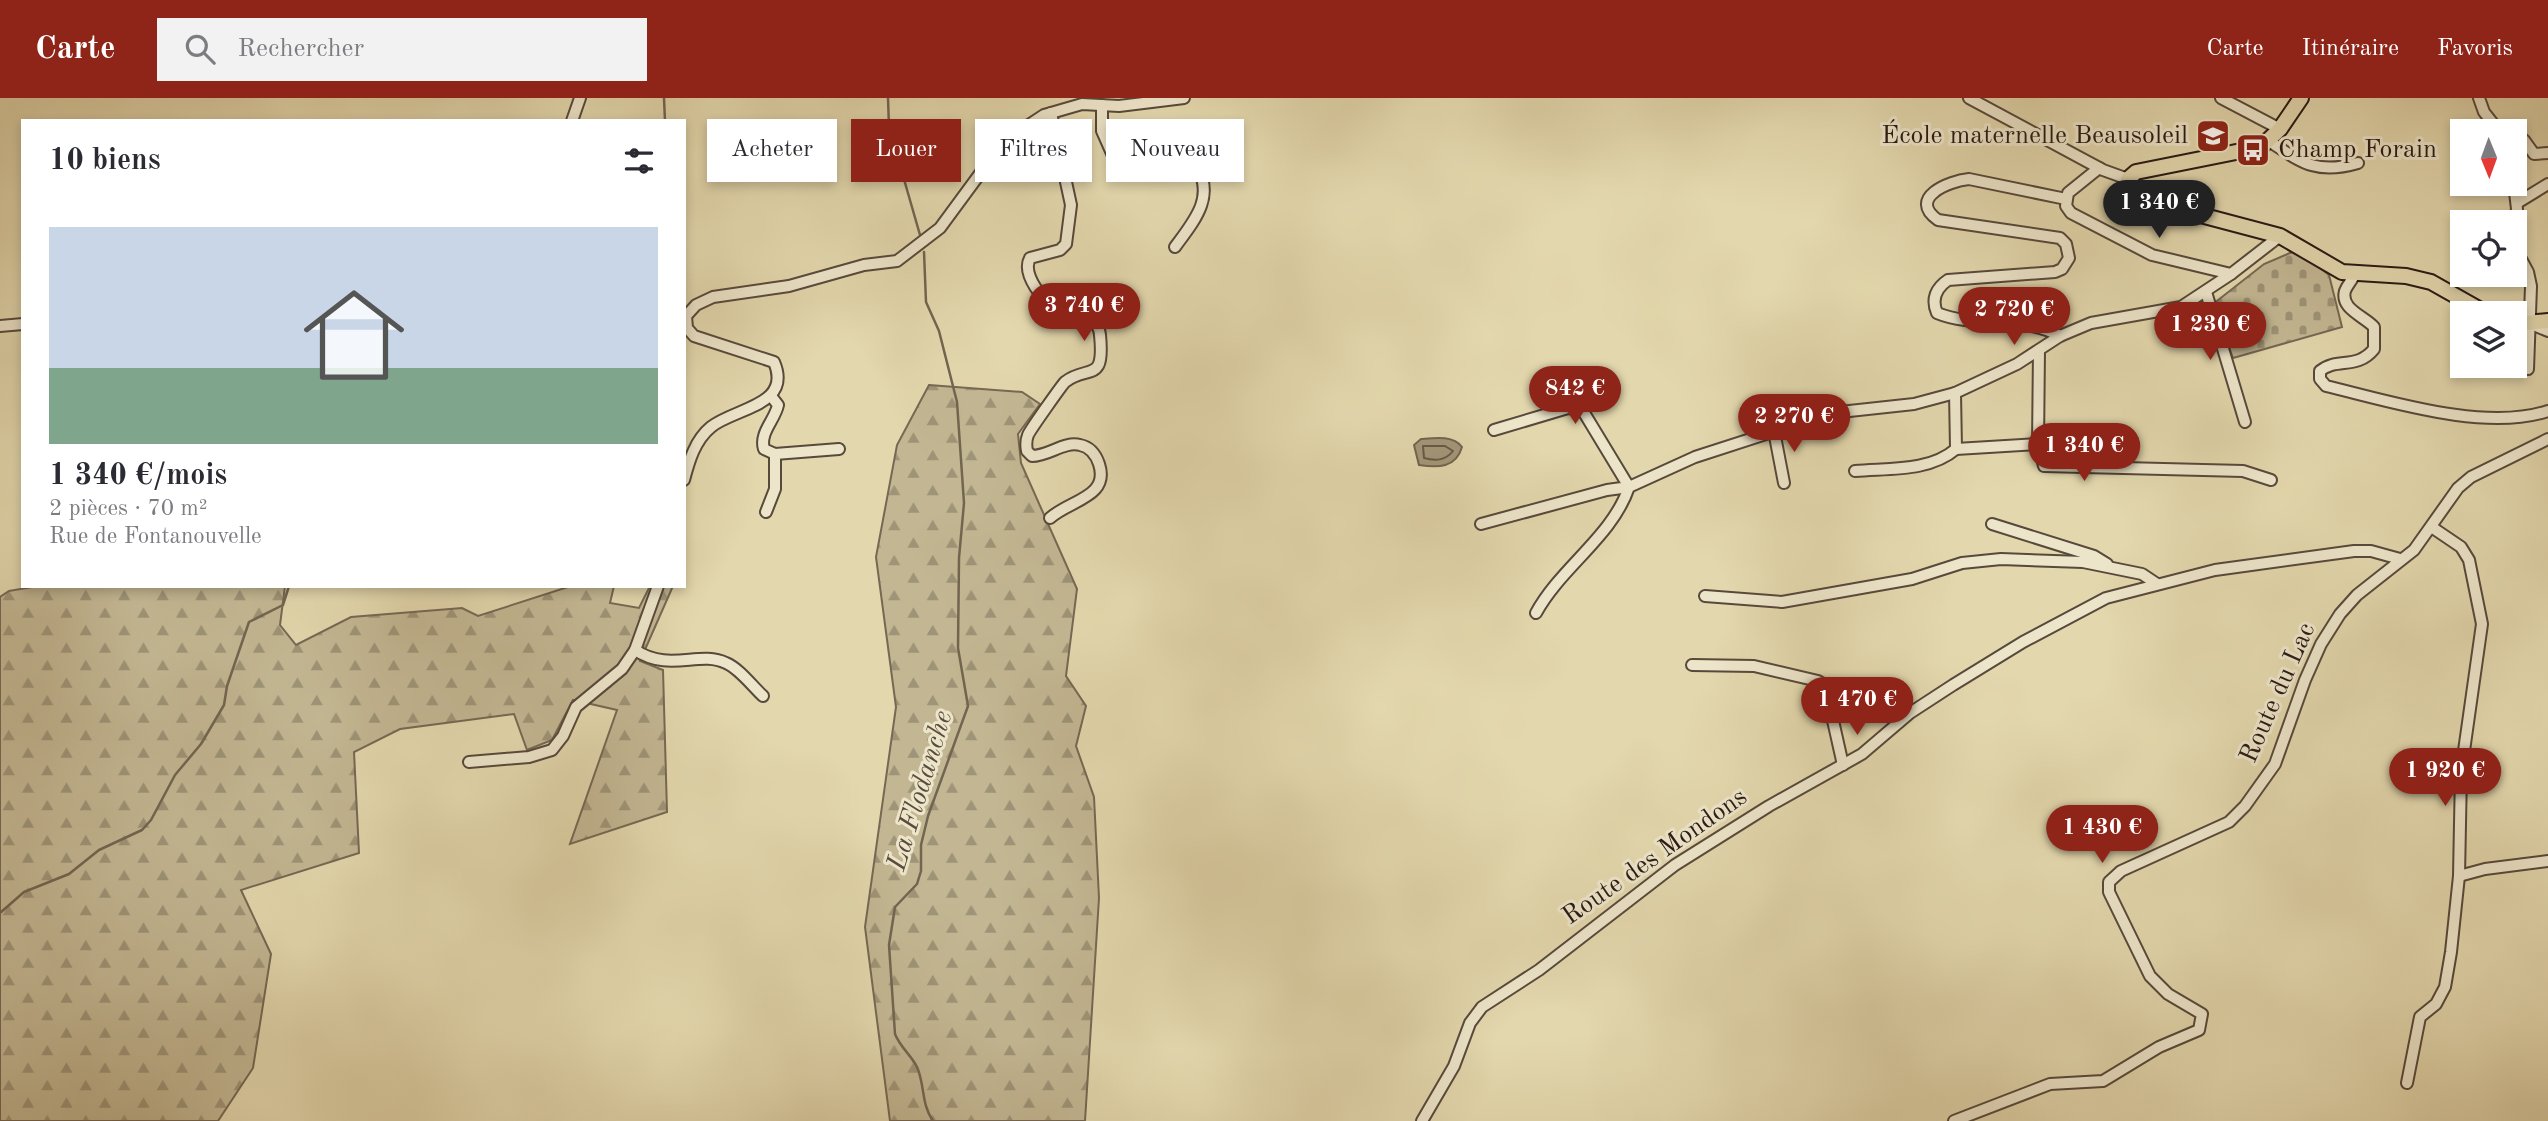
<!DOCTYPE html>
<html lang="fr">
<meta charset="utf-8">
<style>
body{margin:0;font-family:"Old Standard TT",serif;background:#f2f2f3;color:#2b2b33;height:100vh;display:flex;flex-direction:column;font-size:26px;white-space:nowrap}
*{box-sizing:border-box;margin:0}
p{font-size:23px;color:#7c7c81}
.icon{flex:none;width:38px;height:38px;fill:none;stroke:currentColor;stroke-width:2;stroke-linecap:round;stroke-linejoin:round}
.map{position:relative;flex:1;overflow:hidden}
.side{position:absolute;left:21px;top:21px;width:665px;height:469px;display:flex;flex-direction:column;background:#fff;border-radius:0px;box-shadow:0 4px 10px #0003}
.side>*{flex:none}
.top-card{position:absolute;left:707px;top:21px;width:665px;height:63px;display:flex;gap:14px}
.needle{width:46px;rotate:179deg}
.fabs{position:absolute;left:2450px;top:21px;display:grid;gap:14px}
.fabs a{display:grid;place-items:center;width:77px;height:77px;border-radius:0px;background:#fff;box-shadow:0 4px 10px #0003;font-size:35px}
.price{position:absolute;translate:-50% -60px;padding:0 16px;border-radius:24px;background:#8f2418;color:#fff;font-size:23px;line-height:46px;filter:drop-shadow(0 2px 4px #0008)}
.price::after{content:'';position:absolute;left:50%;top:42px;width:21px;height:16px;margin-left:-10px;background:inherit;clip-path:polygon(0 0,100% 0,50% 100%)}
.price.selected{background:#222;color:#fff}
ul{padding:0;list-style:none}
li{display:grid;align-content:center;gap:14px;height:371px;padding:0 28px}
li+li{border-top:2px solid #e1e1e2}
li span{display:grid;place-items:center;height:217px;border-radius:0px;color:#555}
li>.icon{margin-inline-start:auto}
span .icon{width:126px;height:126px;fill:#fffc;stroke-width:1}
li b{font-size:30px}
h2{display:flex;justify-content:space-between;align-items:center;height:84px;padding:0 28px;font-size:30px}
.tag{padding:0 24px;border-radius:0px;background:#fff;box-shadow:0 4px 10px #0003;font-size:24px;line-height:63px}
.tag.selected{background:#8f2418;color:#fff}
header{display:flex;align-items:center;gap:42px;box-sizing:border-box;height:98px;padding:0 35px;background:#8f2418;color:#fff}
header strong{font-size:33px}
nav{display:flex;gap:38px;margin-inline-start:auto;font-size:24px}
.search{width:490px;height:63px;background:#f2f2f3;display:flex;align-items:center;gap:18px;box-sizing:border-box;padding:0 24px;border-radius:0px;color:#7c7c81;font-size:26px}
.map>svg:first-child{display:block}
.forest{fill:url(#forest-firs);stroke:#766854;stroke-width:2}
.cemetery{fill:url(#cemetery-stones);stroke:#766854;stroke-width:2}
.water{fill:#a39779;stroke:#726551;stroke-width:2}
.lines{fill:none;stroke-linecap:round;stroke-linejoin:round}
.shore{stroke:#665847;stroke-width:2}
.stream{stroke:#726551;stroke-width:2.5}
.minor-casing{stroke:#57493b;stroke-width:14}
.major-casing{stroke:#281a15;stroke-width:18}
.minor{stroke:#ede5ca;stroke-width:10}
.major{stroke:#e3d7ad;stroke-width:14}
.labels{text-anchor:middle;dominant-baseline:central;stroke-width:6;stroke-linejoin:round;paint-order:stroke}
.poi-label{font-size:26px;fill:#281a15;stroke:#ede5ca;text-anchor:end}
.street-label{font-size:26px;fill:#281a15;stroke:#ede5ca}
.water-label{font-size:28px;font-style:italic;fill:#594c3d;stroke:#ede5ca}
</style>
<header>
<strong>Carte</strong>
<div class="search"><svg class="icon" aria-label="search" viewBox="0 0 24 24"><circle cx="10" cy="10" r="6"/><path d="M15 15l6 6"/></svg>Rechercher</div>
<nav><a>Carte</a><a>Itinéraire</a><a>Favoris</a></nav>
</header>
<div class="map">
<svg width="2548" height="1023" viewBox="0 0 2548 1023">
<defs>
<pattern id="forest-firs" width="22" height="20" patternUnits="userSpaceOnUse" patternTransform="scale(1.75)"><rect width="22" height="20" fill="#c3b793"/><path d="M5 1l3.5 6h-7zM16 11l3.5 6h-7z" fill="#9e9477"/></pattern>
<pattern id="cemetery-stones" width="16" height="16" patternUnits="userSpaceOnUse" patternTransform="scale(1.75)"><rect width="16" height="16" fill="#c3b793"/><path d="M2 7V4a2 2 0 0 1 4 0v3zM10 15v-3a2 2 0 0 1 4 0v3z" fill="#9e9477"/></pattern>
</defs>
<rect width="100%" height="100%" fill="#e3d7ad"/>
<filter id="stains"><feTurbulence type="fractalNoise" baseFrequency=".00286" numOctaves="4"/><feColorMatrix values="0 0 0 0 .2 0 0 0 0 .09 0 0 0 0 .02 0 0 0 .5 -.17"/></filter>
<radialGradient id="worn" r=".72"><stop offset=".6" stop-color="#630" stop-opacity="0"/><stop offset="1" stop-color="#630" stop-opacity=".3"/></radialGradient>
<g class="forest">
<path d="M 929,287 L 1022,294 L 1040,306 L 1018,336 L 1021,365 L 1077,491 L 1066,578 L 1086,608 L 1076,648 L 1094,699 L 1099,800 L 1085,1023 L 890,1023 L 865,829 L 896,609 L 876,459 L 897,347 Z"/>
<path d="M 38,488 L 285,488 L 280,527 L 296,547 L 351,519 L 462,510 L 478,518 L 571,488 L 614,488 L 610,505 L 639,510 L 650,488 L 673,488 L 640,563 L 663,572 L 667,714 L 570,746 L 617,612 L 573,602 L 552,642 L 527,652 L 514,616 L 400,631 L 354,654 L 359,755 L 241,792 L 271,856 L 253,970 L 218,1023 L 0,1023 L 0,499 L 9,493 Z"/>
</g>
<path class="cemetery" d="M 2297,152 L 2329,177 L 2342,229 L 2233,260 L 2213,206 L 2264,166 Z"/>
<path class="water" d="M 1421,341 C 1434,340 1453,337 1462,349 C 1456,370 1438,370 1419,367 L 1414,347 Z"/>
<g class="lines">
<path class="shore" d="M 1423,348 L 1445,348 L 1453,353 C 1445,363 1435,363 1424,360 Z"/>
<g class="stream">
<path d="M 664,0 L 665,23"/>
<path d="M 888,0 L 889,29 L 920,137"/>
<path d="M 924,154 L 926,204 L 939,233 L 957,304 L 964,405 L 959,460 L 958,550 L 968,608 L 928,718 L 921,747 L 921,773 L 917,786 L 895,809 L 889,847 L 895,936 C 900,949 911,957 917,969 C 925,987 921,1006 933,1023"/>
<path d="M 0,815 L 24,794 L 69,776 L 99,752 L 142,732 L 151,722 L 175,677 L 201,646 L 224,607 L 227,588 L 249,524 L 283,507 L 289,488"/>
</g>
<g class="minor-casing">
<g id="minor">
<path d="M 1969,0 L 2103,72 L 2128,81"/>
<path d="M 2221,0 L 2280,31"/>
<path d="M 2479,0 L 2484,14 L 2499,33"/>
<path d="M 1102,7 L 1102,33 L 1114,60 L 1178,64 L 1197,68 C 1215,100 1194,123 1175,149"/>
<path d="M 572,23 L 580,0"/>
<path d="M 2515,42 L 2524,42 L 2534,56 L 2548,55"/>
<path d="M 2269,43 C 2302,65 2317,77 2358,65"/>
<path d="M 2099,70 L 2068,95 L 2066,108 L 2071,115 L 2152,157 L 2231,176 L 2280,138"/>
<path d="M 2517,105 L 2548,86"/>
<path d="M 2514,124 L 2517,111 L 2514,86"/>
<path d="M 2515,150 L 2528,174 L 2531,188 L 2528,271"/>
<path d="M 2354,177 C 2352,183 2347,187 2345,193 C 2340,211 2364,218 2374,229 L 2374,251 C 2357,272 2337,259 2320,273 L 2320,281 L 2326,288 C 2389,303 2485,334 2548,313"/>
<path d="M 2206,194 L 2245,324"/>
<path d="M 2531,226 L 2548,233"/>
<path d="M 0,228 L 23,226"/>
<path d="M 2060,238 C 2022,217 1976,231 1937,215 C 1931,201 1936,190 1948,182 L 2055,174 L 2062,171 L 2069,160 L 2066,146 L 2060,140 L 1938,122 C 1907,100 1949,83 1969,81 L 2066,101"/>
<path d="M 2039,252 L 2038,346 L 2044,368 L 2243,373 L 2271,382"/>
<path d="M 771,298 L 778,307 C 775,322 759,335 764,351 L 775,356 L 839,351"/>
<path d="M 1774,333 L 1784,385"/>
<path d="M 1956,351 L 2038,346"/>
<path d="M 1855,373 C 1889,370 1929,374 1956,351 L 1955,295 L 2017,266 L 2060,238 L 2091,225 L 2181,209 L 2231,176"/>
<path d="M 684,382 C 689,363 695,342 711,329 C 734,310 793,308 774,264 L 694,238 L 687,230 L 686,218 L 696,207 L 713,199 L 789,188 L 864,167 L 897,163 L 940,130 L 993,58 L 1012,38 L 1044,17 L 1082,6 L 1119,8 L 1184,0"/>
<path d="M 766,414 L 775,391 L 775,356"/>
<path d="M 1050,420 C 1070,402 1110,399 1099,366 C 1096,357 1090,349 1080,347 C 1064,343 1049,358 1032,358 L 1027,353 C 1026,348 1026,342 1028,337 C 1030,332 1062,287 1065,284 C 1088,266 1105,287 1100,237 C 1098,213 1074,220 1058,212 C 1044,205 1021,176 1030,160 L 1060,152 L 1066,146 L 1071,107 L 1051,15"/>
<path d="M 1481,426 L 1607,392 L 1629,389 L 1583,313 L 1568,310 L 1494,332"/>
<path d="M 1992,426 L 2094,458 L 2107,466"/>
<path d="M 1705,498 L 1782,504 L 1912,481 L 1962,465 L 2001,461 L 2083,464 L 2142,476 L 2157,486"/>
<path d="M 1536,515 C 1561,469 1612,439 1629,389 L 1695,359 L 1831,315 L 1914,306 L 1955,295"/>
<path d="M 635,552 C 670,575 699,552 726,565 C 740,571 752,588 763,598"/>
<path d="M 1692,567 L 1754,568 L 1818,583 L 1825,587 L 1843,667"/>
<path d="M 469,664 L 529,659 L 552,652 L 563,638 L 576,609 L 622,571 L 635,552 L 658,488"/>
<path d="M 2459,778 L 2485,771 L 2548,763"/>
<path d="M 2407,985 L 2420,919 L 2436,906 L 2445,889 L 2451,854 L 2459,778 L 2461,674 L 2482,526 L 2469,462 L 2461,449 L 2433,430"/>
<path d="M 1422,1023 L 1454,968 L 1470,925 L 1482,909 L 1539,872 L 1675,767 L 1769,708 L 1862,656 L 1910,615 L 1953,587 L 2023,544 L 2106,500 L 2215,472 L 2354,453 L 2371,453 L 2400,461"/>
<path d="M 1954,1023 L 2050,986 L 2103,983 L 2159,949 L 2199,932 L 2202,916 L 2168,896 L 2150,878 L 2109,794 L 2109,784 L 2121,773 L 2229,724 L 2245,708 L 2275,666 L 2305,582 L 2321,546 L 2340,516 L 2357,497 L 2414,452 L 2458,390 L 2471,379 L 2548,341"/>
</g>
</g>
<g class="major-casing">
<g id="major">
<path d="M 2301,0 L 2280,31 L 2261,49 L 2136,74 L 2128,81 L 2129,87 L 2137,94 L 2178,111 L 2280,138 L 2342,174 L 2406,178 L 2431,184 L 2486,215"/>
<path d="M 2515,226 L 2548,223"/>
</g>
</g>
<use href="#minor" class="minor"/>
<use href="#major" class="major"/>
</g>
<defs>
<g id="school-square" transform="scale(1.75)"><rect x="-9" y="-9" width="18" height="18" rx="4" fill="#8f2418" stroke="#ede5ca"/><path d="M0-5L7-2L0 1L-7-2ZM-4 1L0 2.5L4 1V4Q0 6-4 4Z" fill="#fff"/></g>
<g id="bus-square" transform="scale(1.75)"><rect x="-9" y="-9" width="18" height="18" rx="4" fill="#8f2418" stroke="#ede5ca"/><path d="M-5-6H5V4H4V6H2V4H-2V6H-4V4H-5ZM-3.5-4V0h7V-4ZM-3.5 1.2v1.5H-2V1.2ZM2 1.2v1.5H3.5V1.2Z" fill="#fff"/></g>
</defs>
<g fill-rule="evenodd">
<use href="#school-square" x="2213" y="38"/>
<use href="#bus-square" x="2253" y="52"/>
</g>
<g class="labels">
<g class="poi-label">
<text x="2188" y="38">École maternelle Beausoleil</text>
<text x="2278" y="52" text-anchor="start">Champ Forain</text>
</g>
<g class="street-label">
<text transform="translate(2278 595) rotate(-66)">Route du Lac</text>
<text transform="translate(1655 759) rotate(-35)">Route des Mondons</text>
</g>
<g class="water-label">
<text transform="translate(921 693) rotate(-73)">La Flodanche</text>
</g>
</g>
<rect width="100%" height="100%" filter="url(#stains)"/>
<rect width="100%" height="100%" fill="url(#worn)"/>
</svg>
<div class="fabs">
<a><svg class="needle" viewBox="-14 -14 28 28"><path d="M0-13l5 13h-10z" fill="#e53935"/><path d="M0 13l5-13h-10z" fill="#7c7c81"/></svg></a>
<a><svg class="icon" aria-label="locate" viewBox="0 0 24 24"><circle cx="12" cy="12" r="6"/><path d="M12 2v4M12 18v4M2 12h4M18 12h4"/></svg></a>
<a><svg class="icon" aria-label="layers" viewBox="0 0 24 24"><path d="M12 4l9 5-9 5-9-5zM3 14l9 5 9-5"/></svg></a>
</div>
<b class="price selected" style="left:2159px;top:142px">1 340 €</b>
<b class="price" style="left:1084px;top:245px">3 740 €</b>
<b class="price" style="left:2014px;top:249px">2 720 €</b>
<b class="price" style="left:2210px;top:264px">1 230 €</b>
<b class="price" style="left:1575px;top:328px">842 €</b>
<b class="price" style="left:1794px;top:356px">2 270 €</b>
<b class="price" style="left:2084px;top:385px">1 340 €</b>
<b class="price" style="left:1857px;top:639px">1 470 €</b>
<b class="price" style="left:2445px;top:710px">1 920 €</b>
<b class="price" style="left:2102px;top:767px">1 430 €</b>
<div class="top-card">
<a class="tag">Acheter</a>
<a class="tag selected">Louer</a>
<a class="tag">Filtres</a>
<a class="tag">Nouveau</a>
</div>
<section class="side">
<h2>10 biens<svg class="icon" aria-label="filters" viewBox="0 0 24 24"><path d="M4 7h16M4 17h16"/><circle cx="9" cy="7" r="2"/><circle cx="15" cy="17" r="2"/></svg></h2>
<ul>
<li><span style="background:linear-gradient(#c9d6e8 65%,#7fa58c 0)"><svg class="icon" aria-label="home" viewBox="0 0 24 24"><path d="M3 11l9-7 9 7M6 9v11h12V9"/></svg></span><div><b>1 340 €/mois</b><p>2 pièces · 70 m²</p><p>Rue de Fontanouvelle</p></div></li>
</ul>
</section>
</div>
